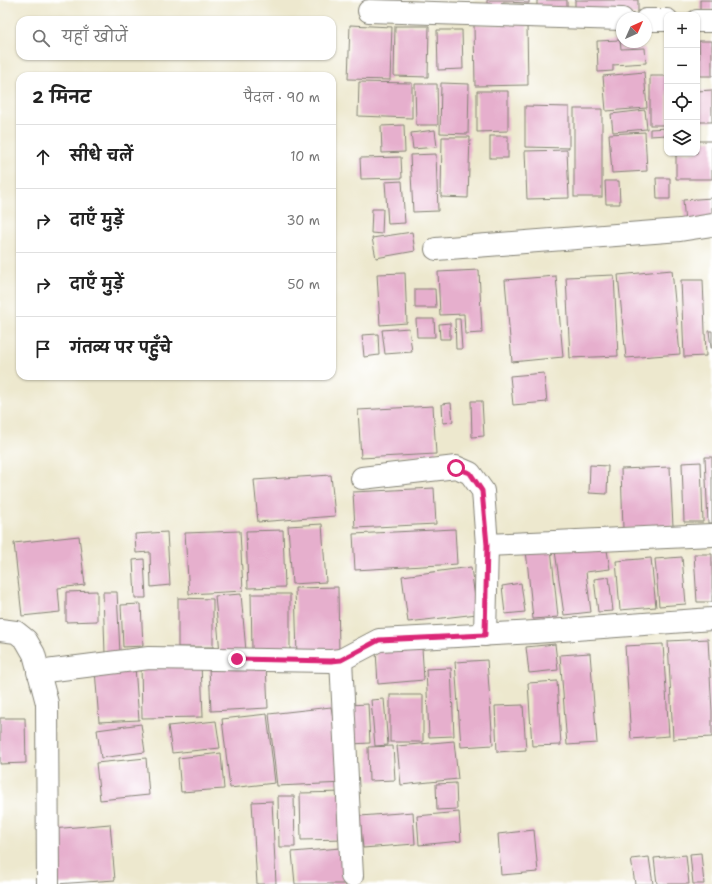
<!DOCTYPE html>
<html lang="hi">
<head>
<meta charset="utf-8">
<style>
	body { margin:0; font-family:"Shantell Sans","Playpen Sans Deva",sans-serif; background:#f2f2f2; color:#222 }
	.controls { position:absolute; right:12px; top:12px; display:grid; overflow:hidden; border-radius:8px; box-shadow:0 1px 3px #0004 }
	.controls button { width:36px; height:36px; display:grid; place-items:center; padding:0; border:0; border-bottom:1px solid #e0e0e0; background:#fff; color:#222; font:20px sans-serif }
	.compass { position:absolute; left:616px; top:12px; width:36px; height:36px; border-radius:50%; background:#fff; box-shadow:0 1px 3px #0004; rotate:45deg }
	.stop { position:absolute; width:12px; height:12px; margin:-9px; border:3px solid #db2777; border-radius:50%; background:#fff }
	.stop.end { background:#db2777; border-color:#fff; box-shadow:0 1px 4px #0008 }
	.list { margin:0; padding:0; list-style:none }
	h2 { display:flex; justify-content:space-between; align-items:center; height:52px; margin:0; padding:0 16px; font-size:17px }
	h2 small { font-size:13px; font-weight:400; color:#767676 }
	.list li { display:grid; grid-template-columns:26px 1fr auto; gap:12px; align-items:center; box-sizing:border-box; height:64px; padding:0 16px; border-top:1px solid #e0e0e0 }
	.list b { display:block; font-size:15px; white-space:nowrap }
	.list em { font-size:13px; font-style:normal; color:#767676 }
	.icon { flex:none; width:22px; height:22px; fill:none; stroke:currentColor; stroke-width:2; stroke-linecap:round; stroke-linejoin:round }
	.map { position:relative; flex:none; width:712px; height:884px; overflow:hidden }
	.search { position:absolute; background:#fff; box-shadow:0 1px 3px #0004; left:16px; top:16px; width:320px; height:44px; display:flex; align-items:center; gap:10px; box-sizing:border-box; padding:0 14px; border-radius:12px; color:#767676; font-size:15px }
	.panel { position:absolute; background:#fff; box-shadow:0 1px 3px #0004; left:16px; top:72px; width:320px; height:308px; border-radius:12px }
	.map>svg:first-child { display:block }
</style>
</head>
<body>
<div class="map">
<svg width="712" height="884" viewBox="0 0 712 884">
	<rect width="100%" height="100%" fill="#fff"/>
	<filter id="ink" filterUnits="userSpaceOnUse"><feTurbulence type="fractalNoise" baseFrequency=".025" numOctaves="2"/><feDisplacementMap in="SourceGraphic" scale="8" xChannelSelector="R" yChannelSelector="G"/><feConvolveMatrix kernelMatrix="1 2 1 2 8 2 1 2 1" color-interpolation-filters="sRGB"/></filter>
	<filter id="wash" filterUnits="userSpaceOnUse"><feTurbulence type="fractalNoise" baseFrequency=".012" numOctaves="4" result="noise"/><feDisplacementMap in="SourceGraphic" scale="16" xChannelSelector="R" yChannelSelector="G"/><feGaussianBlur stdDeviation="0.9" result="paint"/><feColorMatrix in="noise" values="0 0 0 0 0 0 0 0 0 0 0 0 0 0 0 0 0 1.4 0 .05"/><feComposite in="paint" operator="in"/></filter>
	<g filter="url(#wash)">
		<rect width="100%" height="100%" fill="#ede8ce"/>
		<g id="blocks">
			<!-- building -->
			<g fill="#e6afcd">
				<polygon points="487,0 529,0 529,3 503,2 503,9 487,9"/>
				<rect x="537" y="0" width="30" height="8"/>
				<rect x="575" y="0" width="63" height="14"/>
				<rect x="700" y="0" width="12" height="10"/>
				<polygon points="527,24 528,85 475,86 474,25"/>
				<polygon points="350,25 392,27 390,80 348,79"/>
				<polygon points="395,26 429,26 428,77 394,76"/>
				<polygon points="437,30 462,30 463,69 438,70"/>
				<polygon points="620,40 621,49 645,48 646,63 613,65 613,71 598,72 597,41"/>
				<polygon points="699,41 712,41 712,76 700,76"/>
				<polygon points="644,72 647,108 606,111 603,76"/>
				<rect x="650" y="76" width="17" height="49"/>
				<polygon points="359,82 412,83 412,118 358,116"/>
				<polygon points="441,83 469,84 468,134 440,133"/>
				<polygon points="415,84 437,84 438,125 416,125"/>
				<polygon points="712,90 712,122 697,122 697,91"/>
				<polygon points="477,91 508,91 508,131 477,132"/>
				<polygon points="525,106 569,107 569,148 525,147"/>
				<rect x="574" y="109" width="28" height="88"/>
				<polygon points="645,110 647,129 613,132 611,114"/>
				<polygon points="404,125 405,152 382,153 381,126"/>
				<polygon points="667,128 667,135 650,136 650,129"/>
				<polygon points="435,130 437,147 413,149 411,133"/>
				<polygon points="645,132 647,171 612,173 609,134"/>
				<rect x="490" y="136" width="18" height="22"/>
				<polygon points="442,137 470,137 468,198 441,197"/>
				<polygon points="697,141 712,141 712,179 676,179 676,153 697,153"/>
				<polygon points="567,150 569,198 527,199 525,151"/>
				<polygon points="436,154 438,211 413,212 410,155"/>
				<polygon points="401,157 402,178 361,179 360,158"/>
				<polygon points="656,178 670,178 670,199 657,199"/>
				<polygon points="402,181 405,223 388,224 385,182"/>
				<polygon points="605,181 619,181 620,204 606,204"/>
				<polygon points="712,198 712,221 685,223 683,200"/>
				<polygon points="372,209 383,209 382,234 371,233"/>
				<polygon points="412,232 415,251 376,258 372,238"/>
				<polygon points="479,270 482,333 465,334 464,314 440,315 438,272"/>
				<polygon points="672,270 680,354 626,358 618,275"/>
				<polygon points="405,273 407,323 380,325 377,274"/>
				<polygon points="614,275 618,356 570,358 566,277"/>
				<polygon points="556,276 563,357 512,362 505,280"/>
				<polygon points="681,280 703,280 706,356 684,357"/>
				<polygon points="415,289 435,289 436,308 415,308"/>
				<polygon points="416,319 434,319 435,337 417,337"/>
				<polygon points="455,319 460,319 462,349 456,349"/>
				<polygon points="450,323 450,339 440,339 439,324"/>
				<polygon points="409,328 412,352 385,354 382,330"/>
				<polygon points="709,331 712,331 712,348 711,348"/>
				<polygon points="378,334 379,355 364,357 362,335"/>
				<polygon points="544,373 547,402 513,405 510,376"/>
				<polygon points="471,401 482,401 484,436 472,437"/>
				<polygon points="451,403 453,422 443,423 442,404"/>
				<polygon points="433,406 436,454 361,458 358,410"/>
				<polygon points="705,457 712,457 712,523 708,523"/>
				<polygon points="701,462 703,522 684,522 682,463"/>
				<polygon points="590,465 608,466 607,494 589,493"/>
				<polygon points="670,467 673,526 623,529 621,469"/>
				<polygon points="331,475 335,516 258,522 254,480"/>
				<polygon points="434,488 436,524 355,528 353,492"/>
				<polygon points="322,524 326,582 292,584 288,526"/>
				<polygon points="455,529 457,564 355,570 353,534"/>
				<polygon points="283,530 285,587 248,588 246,531"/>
				<polygon points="240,531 243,591 189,594 185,533"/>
				<polygon points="167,532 170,585 151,587 150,552 136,553 135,534"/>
				<polygon points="79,536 85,585 58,588 60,612 22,616 14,543"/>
				<polygon points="606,544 610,569 586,572 591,612 564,615 555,551"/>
				<polygon points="551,548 558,617 533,619 526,550"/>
				<polygon points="694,554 712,554 712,602 697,602"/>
				<polygon points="682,557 686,604 659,606 655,559"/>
				<polygon points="651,558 656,607 620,610 616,561"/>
				<polygon points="144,559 146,598 135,598 133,560"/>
				<polygon points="471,567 477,614 408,622 402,576"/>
				<polygon points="609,577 613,611 598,612 594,579"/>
				<polygon points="521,583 525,612 505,614 502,586"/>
				<polygon points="338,587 339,655 297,656 295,588"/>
				<polygon points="97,591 97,621 66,622 66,592"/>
				<polygon points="103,592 117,592 120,653 105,654"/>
				<polygon points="241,594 246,651 220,653 215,596"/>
				<polygon points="251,594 290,594 290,650 252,650"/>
				<polygon points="178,598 213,599 213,647 178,647"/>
				<polygon points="141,604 143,646 123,647 121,605"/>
				<polygon points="708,639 712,711 712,737 673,739 668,641"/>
				<polygon points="555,644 558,670 529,673 526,647"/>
				<polygon points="663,644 669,736 631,739 625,646"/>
				<polygon points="422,648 424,680 378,684 376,651"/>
				<polygon points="590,653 597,743 567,745 560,655"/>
				<polygon points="487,660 493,745 461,747 455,662"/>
				<polygon points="201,663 203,717 142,718 141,664"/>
				<polygon points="266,665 268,708 211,711 209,668"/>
				<polygon points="135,667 139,720 99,722 95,670"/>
				<polygon points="451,668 454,736 429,737 426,669"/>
				<polygon points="557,681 561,745 532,746 528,683"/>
				<rect x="390" y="695" width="33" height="47"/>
				<polygon points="384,699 388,745 375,746 371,700"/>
				<polygon points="368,704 370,743 351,744 349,705"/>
				<polygon points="523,705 526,750 497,752 495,706"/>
				<polygon points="331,707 345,783 277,786 269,714"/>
				<polygon points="267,714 275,783 230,788 222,719"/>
				<polygon points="0,718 25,718 26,763 0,764"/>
				<polygon points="216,721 220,748 172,753 168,726"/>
				<polygon points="141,724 145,752 101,758 97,730"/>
				<polygon points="454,741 458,779 401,785 397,746"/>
				<polygon points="393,746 395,780 369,781 368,747"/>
				<polygon points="221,753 224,789 181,792 178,758"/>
				<polygon points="146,758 149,795 100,800 96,763"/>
				<polygon points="456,783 457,809 437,810 436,784"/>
				<polygon points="344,792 345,839 301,840 300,793"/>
				<polygon points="278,796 294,796 295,847 279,847"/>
				<polygon points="272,801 276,884 257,884 252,802"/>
				<polygon points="413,812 415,844 363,848 360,816"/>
				<polygon points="459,812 461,841 419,845 417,816"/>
				<polygon points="110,824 115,880 56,884 52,829"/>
				<polygon points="534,830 538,872 501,875 498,834"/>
				<polygon points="341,848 345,884 295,884 292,852"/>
				<polygon points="701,853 704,884 693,884 690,854"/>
				<polygon points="686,855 689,884 657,884 654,858"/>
				<polygon points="649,857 653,884 635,884 631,859"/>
			</g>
		</g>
	</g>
	<g filter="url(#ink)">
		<use href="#blocks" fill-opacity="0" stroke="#848275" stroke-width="1"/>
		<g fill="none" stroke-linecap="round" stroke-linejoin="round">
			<defs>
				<g id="minor">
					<polyline points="369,11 622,19"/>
					<polyline points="646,20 667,20"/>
					<polyline points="697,21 712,21"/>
					<polyline points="436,249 680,230 712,225"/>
					<polyline points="362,478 456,467 470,473 483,491 487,545 485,635"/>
					<polyline points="487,545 712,535"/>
					<polyline points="0,630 16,632 26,640 34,654 47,703 48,884"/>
					<polyline points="341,660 352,876"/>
					<polyline points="38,672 149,658 331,661 341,660 379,640 535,632 712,619"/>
				</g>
			</defs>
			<!-- minor casing -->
			<use href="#minor" stroke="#848275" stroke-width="24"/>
			<!-- minor -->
			<use href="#minor" stroke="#fff" stroke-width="22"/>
		</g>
	</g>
	<g fill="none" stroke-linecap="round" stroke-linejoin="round" filter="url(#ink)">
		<!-- route -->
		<polyline stroke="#db2777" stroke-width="5" points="237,659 331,661 341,660 379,640 485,635 487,545 482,491 470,473 456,468"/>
	</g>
</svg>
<div class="controls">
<button>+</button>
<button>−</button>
<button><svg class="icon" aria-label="locate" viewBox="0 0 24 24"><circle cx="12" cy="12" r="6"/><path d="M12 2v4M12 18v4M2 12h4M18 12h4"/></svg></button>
<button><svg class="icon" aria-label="layers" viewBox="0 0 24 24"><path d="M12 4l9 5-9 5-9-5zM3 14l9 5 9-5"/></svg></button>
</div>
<svg class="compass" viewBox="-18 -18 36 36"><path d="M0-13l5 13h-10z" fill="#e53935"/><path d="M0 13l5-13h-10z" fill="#767676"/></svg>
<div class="stop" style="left:456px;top:468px"></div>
<div class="stop end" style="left:237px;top:659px"></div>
<div class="search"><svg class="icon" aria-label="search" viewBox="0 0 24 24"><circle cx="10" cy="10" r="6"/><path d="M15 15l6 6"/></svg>यहाँ खोजें</div>
<section class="panel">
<h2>2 मिनट<small>पैदल · 90 m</small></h2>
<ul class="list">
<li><svg class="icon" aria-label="ahead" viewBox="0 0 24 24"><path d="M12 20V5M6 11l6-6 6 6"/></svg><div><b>सीधे चलें</b></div><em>10 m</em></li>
<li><svg class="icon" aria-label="right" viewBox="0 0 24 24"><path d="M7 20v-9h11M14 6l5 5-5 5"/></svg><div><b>दाएँ मुड़ें</b></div><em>30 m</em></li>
<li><svg class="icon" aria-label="right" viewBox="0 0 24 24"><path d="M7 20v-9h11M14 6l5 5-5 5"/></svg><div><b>दाएँ मुड़ें</b></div><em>50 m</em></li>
<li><svg class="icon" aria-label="arrive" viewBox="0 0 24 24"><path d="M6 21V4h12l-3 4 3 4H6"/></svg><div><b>गंतव्य पर पहुँचे</b></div></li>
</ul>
</section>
</div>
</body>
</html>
